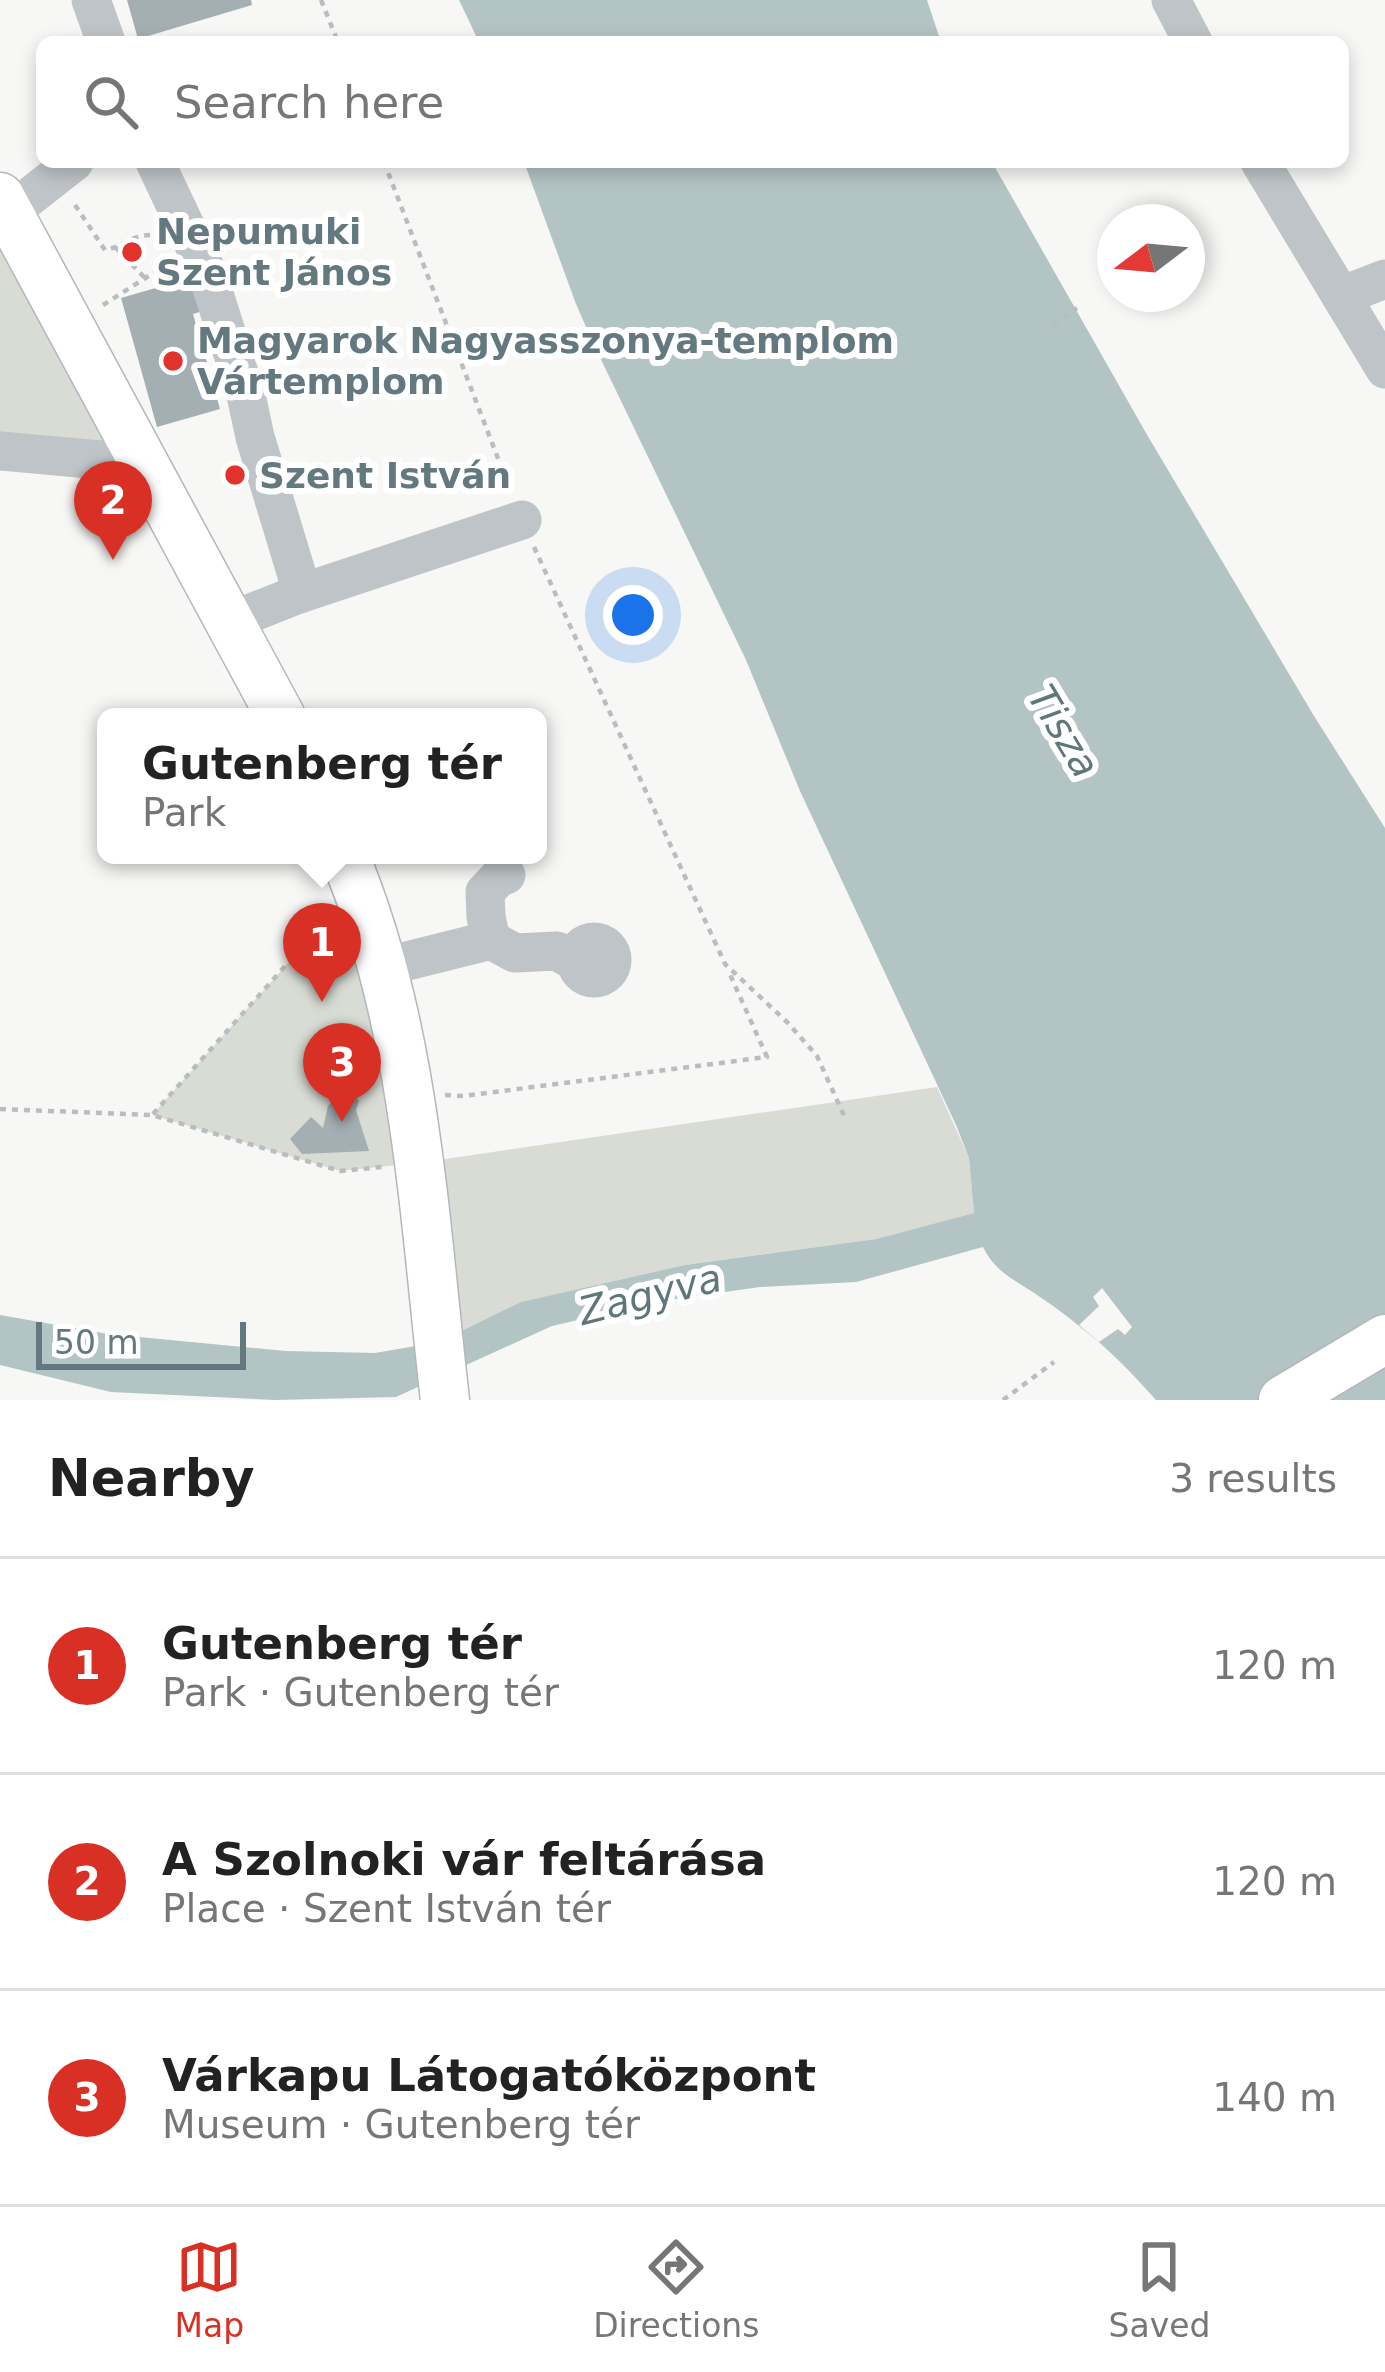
<!DOCTYPE html>
<html lang="en">
<head>
<meta charset="utf-8">
<style>
	body { margin:0; font-family:"DejaVu Sans",sans-serif; background:#f6f6f6; color:#222 }
	.compass { position:absolute; left:1097px; top:204px; width:108px; height:108px; border-radius:50%; background:#fff; box-shadow:0 6px 18px #0003; rotate:254deg }
	.scale { position:absolute; left:36px; bottom:30px; width:210px; box-sizing:border-box; padding-left:12px; border:6px solid #63787f; border-top:0; font-size:33px; line-height:42px; white-space:nowrap; color:#63787f; -webkit-text-stroke:9px #fff; paint-order:stroke }
	.you { position:absolute; left:633px; top:615px; width:42px; height:42px; margin:-30px; border:9px solid #fff; border-radius:50%; background:#1a73e8; box-shadow:0 0 0 18px #1a73e833 }
	.badge { display:grid; place-items:center; width:78px; height:78px; border-radius:50%; background:#d93025; color:#fff; font-size:39px; font-weight:700 }
	.pin { position:absolute; translate:-50% -99px; filter:drop-shadow(0 3px 6px #0008) }
	.pin::after { content:''; position:absolute; top:63px; width:42px; height:36px; background:inherit; clip-path:polygon(0 0,100% 0,50% 100%) }
	.popup { position:absolute; left:97px; top:708px; width:450px; height:156px; box-sizing:border-box; display:grid; place-content:center; border-radius:18px; background:#fff; filter:drop-shadow(0 3px 9px #0005); font-size:39px; white-space:nowrap; color:#767676 }
	.popup b { font-size:45px; color:#222 }
	.popup::after { content:''; position:absolute; left:50%; top:100%; margin-left:-24px; border:24px solid transparent; border-top-color:#fff }
	.list { margin:0; padding:0; list-style:none }
	h2 { display:flex; justify-content:space-between; align-items:center; height:156px; margin:0; padding:0 48px; font-size:51px }
	h2 small { font-size:39px; font-weight:400; color:#767676 }
	.list li { display:grid; grid-template-columns:78px 1fr auto; gap:36px; align-items:center; box-sizing:border-box; height:216px; padding:0 48px; border-top:3px solid #e0e0e0 }
	.list b { display:block; font-size:45px; white-space:nowrap }
	.list p { margin:0; font-size:39px; white-space:nowrap; color:#767676 }
	.list em { font-size:39px; font-style:normal; color:#767676 }
	.icon { flex:none; width:66px; height:66px; fill:none; stroke:currentColor; stroke-width:2; stroke-linecap:round; stroke-linejoin:round }
	.map { position:relative; flex:none; width:1385px; height:1400px; overflow:hidden }
	.search { position:absolute; background:#fff; box-shadow:0 6px 18px #0003; left:36px; right:36px; top:36px; height:132px; display:flex; align-items:center; gap:30px; box-sizing:border-box; padding:0 42px; border-radius:18px; color:#767676; font-size:45px }
	.sheet { height:804px; background:#fff }
	nav { display:flex; justify-content:space-around; align-items:center; box-sizing:border-box; height:168px; border-top:3px solid #e0e0e0; background:#fff; font-size:33px; color:#767676 }
	nav a { display:grid; justify-items:center; gap:6px }
	nav .on { color:#d93025 }
	.map>svg:first-child { display:block }
</style>
</head>
<body>
<div class="map">
<svg width="1385" height="1400" viewBox="0 0 1385 1400">
	<rect width="100%" height="100%" fill="#f7f7f5"/>
	<!-- green -->
	<g fill="#d8dcd4">
		<polygon points="0,220 145,464 0,451"/>
		<polygon points="357,886 418,1163 937,1087 969,1158 974,1213 876,1239 685,1265 522,1302 439,1342 417,1163 340,1171 152,1115"/>
	</g>
	<!-- water -->
	<g fill="#b3c4c5">
		<polygon points="459,0 927,0 941,42 479,42"/>
		<path d="M524,162H992L1146,433L1314,716L1385,828V1400H1156C1132,1373 1108,1348 1079,1326C1067,1316 1054,1306 1040,1297C1018,1281 996,1274 983,1247L856,1282L760,1287L655,1302L552,1326L396,1397L275,1400L111,1392L0,1365V1315L108,1334L286,1351L375,1353L439,1342L521,1302L685,1265L876,1239L974,1213L969,1158L956,1125L800,791L746,660L594,345L576,304Z"/>
	</g>
	<!-- pier -->
	<polygon fill="#f7f7f5" points="1102,1288 1132,1327 1125,1335 1118,1329 1099,1342 1079,1325 1099,1306 1093,1297"/>
	<!-- building -->
	<g fill="#a3afb2">
		<polygon points="127,0 251,0 252,5 138,39"/>
		<polygon points="183,280 185,287 198,283 206,310 193,314 220,409 157,427 121,298"/>
		<polygon points="347,1087 359,1101 356,1110 369,1151 302,1154 290,1139 311,1117 323,1128 328,1106"/>
	</g>
	<g fill="none" stroke-linecap="round" stroke-linejoin="round">
		<defs>
			<g id="major">
				<polyline points="0,197 281,717"/>
				<path d="M344,855C416,1025 424,1218 445,1400"/>
				<polyline points="1283,1400 1385,1339"/>
			</g>
		</defs>
		<!-- major casing -->
		<use href="#major" stroke="#b2b8bb" stroke-width="51"/>
		<!-- path -->
		<g stroke="#b9bdbf" stroke-width="4.5" stroke-dasharray="6 6" stroke-linecap="butt">
			<polyline points="321,0 338,42"/>
			<polyline points="384,162 509,487"/>
			<path d="M75,205L105,250C122,247 132,235 150,235"/>
			<polyline points="115,247 144,277"/>
			<polyline points="103,305 169,263"/>
			<polyline points="1053,324 1077,308"/>
			<polyline points="534,547 725,964 787,1022 817,1056 846,1120"/>
			<polyline points="445,1095 463,1096 767,1057 728,970"/>
			<polyline points="0,1109 152,1115 340,1171 382,1167"/>
			<polyline points="153,1114 329,917"/>
			<polyline points="1003,1400 1054,1362"/>
		</g>
		<!-- minor -->
		<g stroke="#bec4c7" stroke-width="39">
			<polyline points="91,0 106,42"/>
			<polyline points="1171,0 1193,42"/>
			<polyline points="155,162 207,272 246,395 255,437 297,575 299,594"/>
			<polyline points="1260,162 1385,369"/>
			<polyline points="0,220 74,162"/>
			<polyline points="1341,296 1385,279"/>
			<polyline points="0,451 145,464"/>
			<polyline points="231,621 299,594 522,520"/>
			<polyline points="491,940 486,917 485,892 499,877 506,875"/>
			<circle cx="594" cy="960" r="18"/>
			<polyline points="383,967 491,940 515,953 557,951 576,962"/>
		</g>
		<!-- major -->
		<use href="#major" stroke="#fff" stroke-width="48"/>
	</g>
	<!-- markers -->
	<g fill="#e1332b" stroke="#fff" stroke-width="4.5">
		<circle cx="132" cy="252" r="12"/>
		<circle cx="173" cy="361" r="12"/>
		<circle cx="235" cy="475" r="12"/>
	</g>
	<g text-anchor="middle" stroke-width="12" stroke-linejoin="round" paint-order="stroke">
		<!-- poi labels -->
		<g font-size="36" font-weight="bold" fill="#63787f" stroke="#fff" text-anchor="start">
			<text x="156" y="244">Nepumuki<tspan x="156" dy="41">Szent János</tspan></text>
			<text x="197" y="353">Magyarok Nagyasszonya-templom<tspan x="197" dy="41">Vártemplom</tspan></text>
			<text x="259" y="488">Szent István</text>
		</g>
		<!-- water labels -->
		<g font-size="39" font-style="italic" fill="#5e787a" stroke="#fff">
			<text transform="translate(1064 731) rotate(59)" y="14">Tisza</text>
			<text transform="translate(650 1294) rotate(-14)" y="14">Zagyva</text>
		</g>
	</g>
</svg>
<svg class="compass" viewBox="-18 -18 36 36"><path d="M0-13l5 13h-10z" fill="#e53935"/><path d="M0 13l5-13h-10z" fill="#767676"/></svg>
<div class="scale">50 m</div>
<div class="you"></div>
<div class="pin badge" style="left:322px;top:1002px">1</div>
<div class="popup"><b>Gutenberg tér</b>Park</div>
<div class="pin badge" style="left:113px;top:560px">2</div>
<div class="pin badge" style="left:342px;top:1122px">3</div>
<div class="search"><svg class="icon" aria-label="search" viewBox="0 0 24 24"><circle cx="10" cy="10" r="6"/><path d="M15 15l6 6"/></svg>Search here</div>
</div>
<section class="sheet">
<h2>Nearby<small>3 results</small></h2>
<ul class="list">
<li><span class="badge">1</span><div><b>Gutenberg tér</b><p>Park · Gutenberg tér</p></div><em>120 m</em></li>
<li><span class="badge">2</span><div><b>A Szolnoki vár feltárása</b><p>Place · Szent István tér</p></div><em>120 m</em></li>
<li><span class="badge">3</span><div><b>Várkapu Látogatóközpont</b><p>Museum · Gutenberg tér</p></div><em>140 m</em></li>
</ul>
</section>
<nav>
<a class="on"><svg class="icon" aria-label="map" viewBox="0 0 24 24"><path d="M3 6l6-2 6 2 6-2v14l-6 2-6-2-6 2zM9 4v14M15 6v14"/></svg>Map</a>
<a><svg class="icon" aria-label="directions" viewBox="0 0 24 24"><path d="M12 3l9 9-9 9-9-9zM9 14v-3h6M13 9l2 2-2 2"/></svg>Directions</a>
<a><svg class="icon" aria-label="saved" viewBox="0 0 24 24"><path d="M7 4h10v16l-5-4-5 4z"/></svg>Saved</a>
</nav>
</body>
</html>
